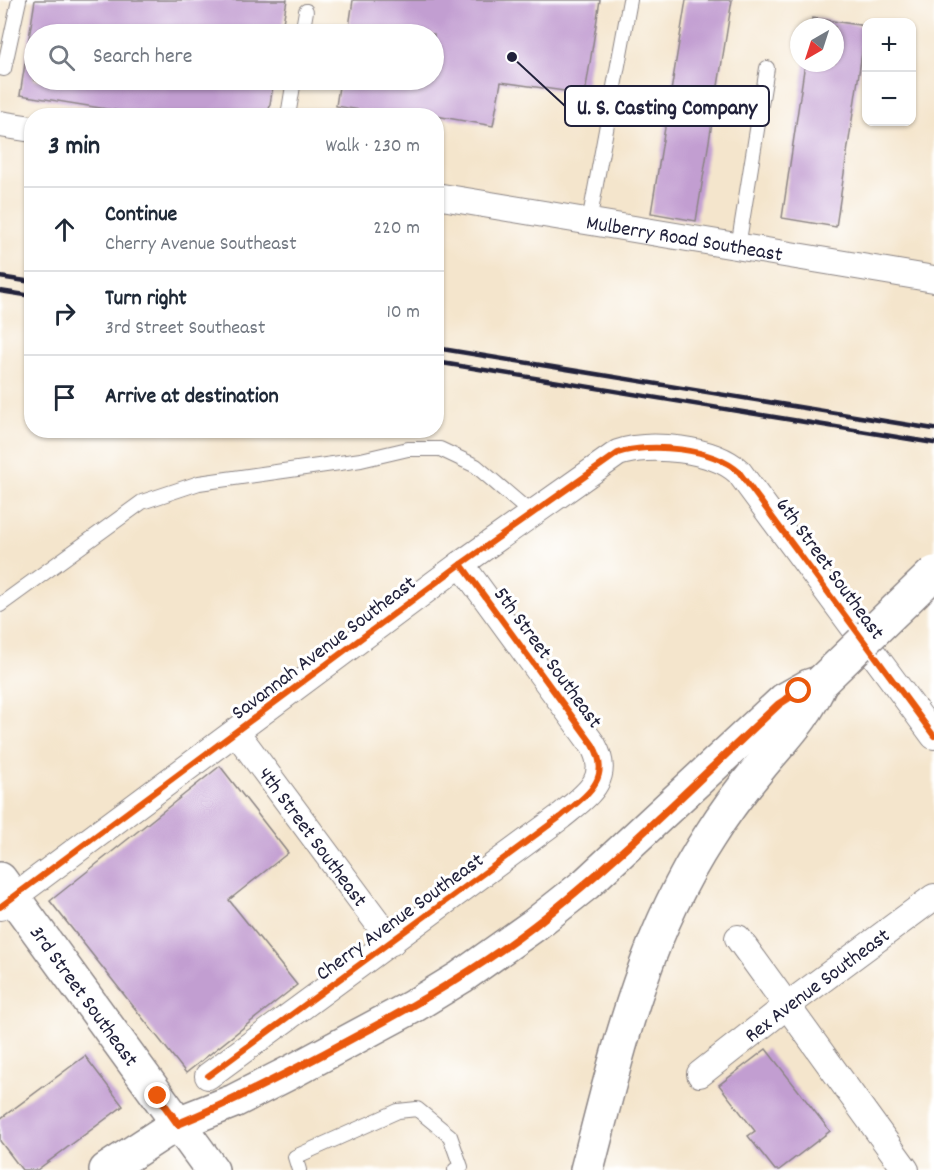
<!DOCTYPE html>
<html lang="en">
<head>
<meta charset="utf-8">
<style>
	body { margin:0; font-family:Dekko,sans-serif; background:#f2f2f3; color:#1f2937 }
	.controls { position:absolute; right:18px; top:18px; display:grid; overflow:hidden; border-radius:12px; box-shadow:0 2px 4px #0004 }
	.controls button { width:54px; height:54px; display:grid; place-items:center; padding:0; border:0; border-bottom:2px solid #e0e1e3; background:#fff; color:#1f2937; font:30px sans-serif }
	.compass { position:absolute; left:790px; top:18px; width:54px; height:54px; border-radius:50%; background:#fff; box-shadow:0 2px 4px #0004; rotate:219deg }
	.stop { position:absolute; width:18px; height:18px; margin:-14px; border:4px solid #ea580c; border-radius:50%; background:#fff }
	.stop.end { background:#ea580c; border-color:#fff; box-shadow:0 2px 6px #0008 }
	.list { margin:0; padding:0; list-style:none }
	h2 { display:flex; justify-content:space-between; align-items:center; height:78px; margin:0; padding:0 24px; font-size:26px }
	h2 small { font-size:20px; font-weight:400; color:#747a83 }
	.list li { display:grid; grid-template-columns:39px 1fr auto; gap:18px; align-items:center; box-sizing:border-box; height:84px; padding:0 24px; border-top:2px solid #e0e1e3 }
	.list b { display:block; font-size:22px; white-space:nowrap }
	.list p { margin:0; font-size:20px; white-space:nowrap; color:#747a83 }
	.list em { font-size:20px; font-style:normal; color:#747a83 }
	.icon { flex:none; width:33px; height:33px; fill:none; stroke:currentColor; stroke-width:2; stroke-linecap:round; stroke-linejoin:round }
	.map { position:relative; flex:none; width:934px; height:1170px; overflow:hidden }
	.search { position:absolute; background:#fff; box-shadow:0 2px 4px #0004; left:24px; top:24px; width:420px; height:66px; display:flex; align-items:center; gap:15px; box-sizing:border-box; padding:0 21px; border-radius:33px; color:#747a83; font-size:22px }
	.panel { position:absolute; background:#fff; box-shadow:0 2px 4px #0004; left:24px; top:108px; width:420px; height:330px; border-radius:24px }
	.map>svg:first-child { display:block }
</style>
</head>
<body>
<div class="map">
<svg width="934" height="1170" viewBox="0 0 934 1170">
	<rect width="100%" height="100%" fill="#fff"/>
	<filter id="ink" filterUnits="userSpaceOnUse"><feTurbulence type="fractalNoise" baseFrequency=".0167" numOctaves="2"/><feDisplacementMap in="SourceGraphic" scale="12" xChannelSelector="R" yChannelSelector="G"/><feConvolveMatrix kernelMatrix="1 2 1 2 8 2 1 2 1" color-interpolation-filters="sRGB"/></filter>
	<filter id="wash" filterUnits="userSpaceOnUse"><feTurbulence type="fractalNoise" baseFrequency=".008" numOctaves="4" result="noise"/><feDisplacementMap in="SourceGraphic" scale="24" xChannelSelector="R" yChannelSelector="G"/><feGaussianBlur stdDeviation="1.35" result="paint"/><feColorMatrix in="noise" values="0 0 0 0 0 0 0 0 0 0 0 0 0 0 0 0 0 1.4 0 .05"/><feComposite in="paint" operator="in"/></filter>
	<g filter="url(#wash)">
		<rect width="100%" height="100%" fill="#f4e5cc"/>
		<g id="blocks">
			<!-- building -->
			<g fill="#c29ed1">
				<polygon points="35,0 287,0 281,34 34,34 34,80 274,80 268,116 150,116 20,95"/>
				<polygon points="353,0 600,0 585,94 501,82 493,126 436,116 399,111 398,116 395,116 336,106 340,80 434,80 434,34 348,34"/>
				<polygon points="686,0 732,0 696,221 651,213"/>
				<polygon points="812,18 866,26 836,227 782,218 805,63 835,63 835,27 811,27"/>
				<polygon points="220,766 288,853 229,900 297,985 186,1073 50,901"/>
				<polygon points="766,1049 830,1131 779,1170 775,1170 748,1136 755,1131 719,1085"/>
				<polygon points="85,1056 123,1106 37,1170 22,1170 0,1141 0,1119"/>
			</g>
		</g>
	</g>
	<g filter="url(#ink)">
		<use href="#blocks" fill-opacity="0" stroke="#8b8484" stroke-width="1.5"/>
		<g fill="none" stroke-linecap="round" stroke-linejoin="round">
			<defs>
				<g id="lane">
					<polyline points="302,34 306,11"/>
					<polyline points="0,68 4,69 19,0"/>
					<polyline points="288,116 294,80"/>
					<polyline points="589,222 630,0"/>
					<polyline points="738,247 767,68"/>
					<polyline points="0,605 142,502 199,483 361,460 408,449 440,449 476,466 532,514"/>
					<polyline points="299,1170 295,1157 398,1111 417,1109 450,1136 461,1167 455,1170"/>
				</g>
				<g id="street">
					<polyline points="0,124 32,129"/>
					<path id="s1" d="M436,196L934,279"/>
					<path id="s2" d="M236,732L392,942"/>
					<path d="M0,907L461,564L618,453C649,442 713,448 739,472L934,736"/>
					<polyline points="738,938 906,1170"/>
					<path id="s3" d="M700,1074L788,1005L934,897"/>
					<path d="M208,1076L560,817C585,796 613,780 593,745L461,564"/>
				</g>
				<g id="secondary">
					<path id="s4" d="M0,879L212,1170"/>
				</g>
				<g id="primary">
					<polyline points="106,1170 178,1123 234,1101 291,1072 412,1007 461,977 533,926 586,884 784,700 809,686 821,682"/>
					<path d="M587,1170C617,1055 643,938 709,837C724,813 742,789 760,767C783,739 807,716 821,682"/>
				</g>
			</defs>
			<!-- lane casing -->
			<use href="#lane" stroke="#8b8484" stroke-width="16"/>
			<!-- street casing -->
			<use href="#street" stroke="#8b8484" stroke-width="28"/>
			<!-- secondary casing -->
			<use href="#secondary" stroke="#8b8484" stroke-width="36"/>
			<!-- primary casing -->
			<use href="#primary" stroke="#8b8484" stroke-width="36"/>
			<!-- lane -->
			<use href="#lane" stroke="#fff" stroke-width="14"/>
			<!-- street -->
			<use href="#street" stroke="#fff" stroke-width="26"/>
			<!-- secondary -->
			<use href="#secondary" stroke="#fff" stroke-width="33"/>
			<!-- primary -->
			<use href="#primary" stroke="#fff" stroke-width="33"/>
			<!-- rail -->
			<g stroke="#22223b" stroke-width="4.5">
				<polyline points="0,277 32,282"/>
				<polyline points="0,291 32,296"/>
				<polyline points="436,348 934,429"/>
				<polyline points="436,362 934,443"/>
			</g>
			<defs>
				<polyline id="primary-bridge" points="821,682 934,573"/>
			</defs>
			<!-- primary-bridge casing -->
			<use href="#primary-bridge" stroke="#8b8484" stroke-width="36" stroke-linecap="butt"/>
			<!-- primary-bridge -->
			<use href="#primary-bridge" stroke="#fff" stroke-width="33"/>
			<defs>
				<g id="cycleway">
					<path d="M0,907L461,564L618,453C649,442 713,448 739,472L934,736"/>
					<path d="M208,1076L560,817C585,796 613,780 593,745L461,564"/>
				</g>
			</defs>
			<!-- cycleway casing -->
			<use href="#cycleway" stroke="#fff" stroke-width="10"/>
			<!-- cycleway -->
			<use href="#cycleway" stroke="#e8590c" stroke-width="6"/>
		</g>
	</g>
	<g fill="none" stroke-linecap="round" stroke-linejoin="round" filter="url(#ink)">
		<!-- route -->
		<path stroke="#ea580c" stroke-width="8" d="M158,1096L178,1124C239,1099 296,1069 353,1038C416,1005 478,969 534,926C621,858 699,779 779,704L799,691"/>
	</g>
	<g text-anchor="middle" stroke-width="6" stroke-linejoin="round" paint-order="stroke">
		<!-- street labels -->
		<g font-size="21" fill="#22223b" stroke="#fff">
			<text dy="7" stroke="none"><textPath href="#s1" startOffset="252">Mulberry Road Southeast</textPath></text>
			<text transform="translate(831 568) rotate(54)" y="7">6th Street Southeast</text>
			<text transform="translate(323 647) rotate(-37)" y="7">Savannah Avenue Southeast</text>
			<text transform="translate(549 657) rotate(54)" y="7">5th Street Southeast</text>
			<text dy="7" stroke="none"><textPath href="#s2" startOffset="130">4th Street Southeast</textPath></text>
			<text transform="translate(399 916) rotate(-36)" y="7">Cherry Avenue Southeast</text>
			<text dy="7" stroke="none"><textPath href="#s3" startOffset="147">Rex Avenue Southeast</textPath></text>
			<text dy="7" stroke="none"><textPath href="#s4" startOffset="144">3rd Street Southeast</textPath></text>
		</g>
	</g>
	<!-- callouts -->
	<path fill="none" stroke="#22223b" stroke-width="2" d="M512 57L565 106"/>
	<circle fill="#22223b" stroke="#fff" stroke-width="2" cx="512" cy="57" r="6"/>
	<rect fill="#fff" stroke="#22223b" stroke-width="2" x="565" y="86" width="204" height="40" rx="6"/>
	<g font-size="22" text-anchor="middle" font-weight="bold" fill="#22223b">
		<text x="667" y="114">U. S. Casting Company</text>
	</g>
</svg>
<div class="controls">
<button>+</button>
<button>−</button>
</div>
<svg class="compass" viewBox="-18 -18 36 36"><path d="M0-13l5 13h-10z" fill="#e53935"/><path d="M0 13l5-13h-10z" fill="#747a83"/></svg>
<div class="stop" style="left:799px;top:691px"></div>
<div class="stop end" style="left:158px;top:1096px"></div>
<div class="search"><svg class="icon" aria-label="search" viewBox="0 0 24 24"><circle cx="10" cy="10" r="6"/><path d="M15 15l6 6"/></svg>Search here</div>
<section class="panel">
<h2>3 min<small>Walk · 230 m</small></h2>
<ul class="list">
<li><svg class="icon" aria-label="ahead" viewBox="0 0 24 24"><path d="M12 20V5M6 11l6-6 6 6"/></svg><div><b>Continue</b><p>Cherry Avenue Southeast</p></div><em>220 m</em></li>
<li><svg class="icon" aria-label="right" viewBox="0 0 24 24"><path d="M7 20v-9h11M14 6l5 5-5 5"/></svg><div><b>Turn right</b><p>3rd Street Southeast</p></div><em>10 m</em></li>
<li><svg class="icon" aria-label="arrive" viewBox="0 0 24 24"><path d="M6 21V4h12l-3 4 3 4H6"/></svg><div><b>Arrive at destination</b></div></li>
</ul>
</section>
</div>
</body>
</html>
